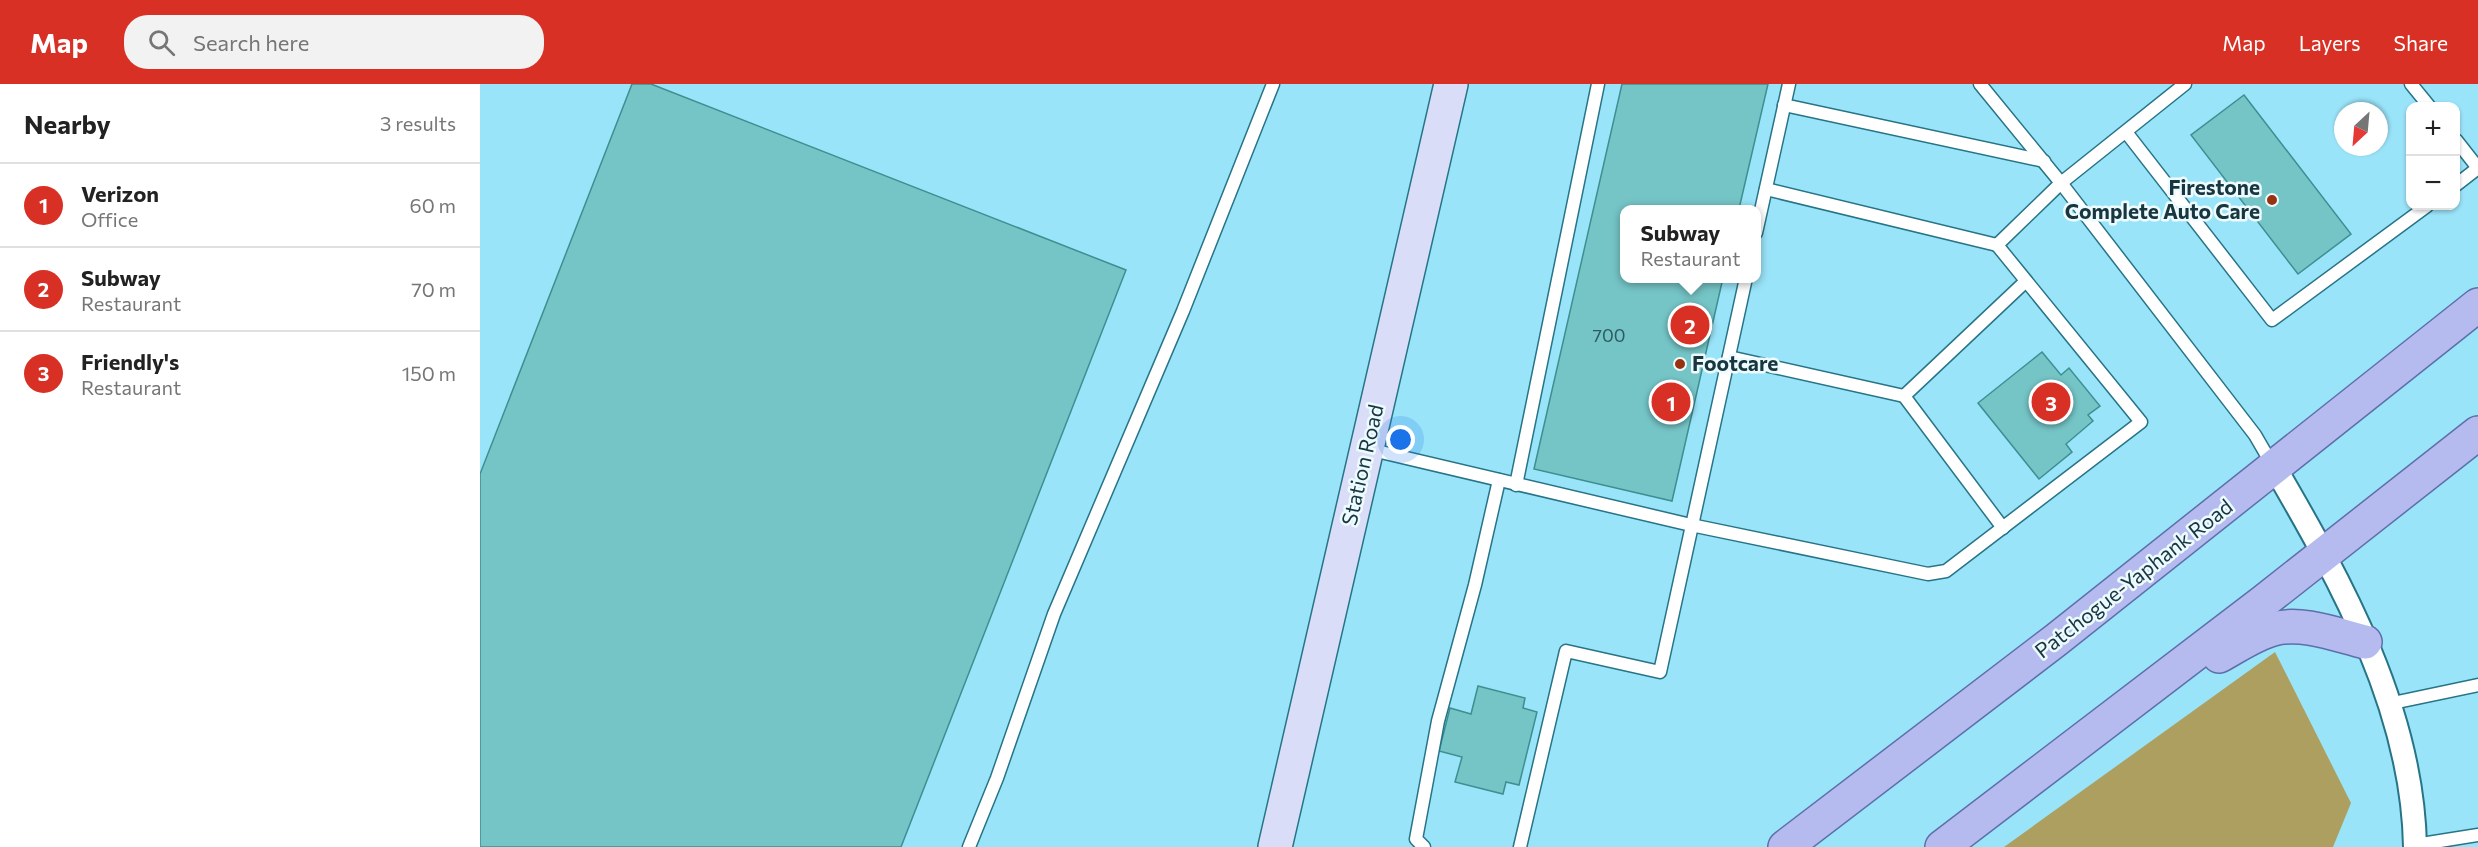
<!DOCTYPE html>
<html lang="en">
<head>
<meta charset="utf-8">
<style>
	body { margin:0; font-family:Commissioner,sans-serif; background:#f2f2f2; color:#222 }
	.controls { position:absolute; right:18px; top:18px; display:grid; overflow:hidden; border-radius:12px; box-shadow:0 2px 4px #0004 }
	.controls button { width:54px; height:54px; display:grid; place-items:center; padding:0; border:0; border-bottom:2px solid #e0e0e0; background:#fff; color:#222; font:30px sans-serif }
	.compass { position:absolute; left:1854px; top:18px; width:54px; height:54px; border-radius:50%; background:#fff; box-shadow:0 2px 4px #0004; rotate:206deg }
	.you { position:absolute; left:921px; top:356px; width:21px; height:21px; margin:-15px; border:4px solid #fff; border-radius:50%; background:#1a73e8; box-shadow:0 0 0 9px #1a73e833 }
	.badge { display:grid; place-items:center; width:39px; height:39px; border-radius:50%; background:#d93025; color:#fff; font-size:20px; font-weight:700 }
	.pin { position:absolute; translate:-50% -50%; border:3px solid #fff; box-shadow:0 2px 6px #0006 }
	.popup { position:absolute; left:1140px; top:121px; width:141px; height:78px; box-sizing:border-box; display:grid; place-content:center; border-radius:12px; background:#fff; filter:drop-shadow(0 2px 4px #0005); font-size:20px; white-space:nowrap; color:#767676 }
	.popup b { font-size:22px; color:#222 }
	.popup::after { content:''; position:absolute; left:50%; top:100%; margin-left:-12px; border:12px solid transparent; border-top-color:#fff }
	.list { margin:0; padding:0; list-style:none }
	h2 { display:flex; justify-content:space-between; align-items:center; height:78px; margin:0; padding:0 24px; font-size:26px }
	h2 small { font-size:20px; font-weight:400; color:#767676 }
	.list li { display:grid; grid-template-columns:39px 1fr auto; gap:18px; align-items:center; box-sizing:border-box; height:84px; padding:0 24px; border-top:2px solid #e0e0e0 }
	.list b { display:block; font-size:22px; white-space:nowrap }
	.list p { margin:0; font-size:20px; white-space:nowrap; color:#767676 }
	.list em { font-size:20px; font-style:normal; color:#767676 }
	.icon { flex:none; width:33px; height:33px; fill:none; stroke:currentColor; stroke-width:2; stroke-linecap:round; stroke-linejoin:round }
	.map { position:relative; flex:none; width:1998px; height:763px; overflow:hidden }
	header { display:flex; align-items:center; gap:36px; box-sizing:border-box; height:84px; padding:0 30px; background:#d93025; color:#fff }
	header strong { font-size:28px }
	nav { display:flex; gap:33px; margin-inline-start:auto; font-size:21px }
	.search { width:420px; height:54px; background:#f2f2f2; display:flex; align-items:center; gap:15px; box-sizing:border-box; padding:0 21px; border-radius:24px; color:#767676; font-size:22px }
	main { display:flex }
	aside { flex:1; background:#fff }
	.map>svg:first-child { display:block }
</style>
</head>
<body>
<header>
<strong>Map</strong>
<div class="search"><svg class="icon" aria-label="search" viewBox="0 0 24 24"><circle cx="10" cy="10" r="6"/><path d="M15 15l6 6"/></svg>Search here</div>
<nav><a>Map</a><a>Layers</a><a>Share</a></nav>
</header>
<main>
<aside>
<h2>Nearby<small>3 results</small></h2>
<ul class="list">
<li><span class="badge">1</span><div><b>Verizon</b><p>Office</p></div><em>60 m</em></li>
<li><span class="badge">2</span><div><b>Subway</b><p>Restaurant</p></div><em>70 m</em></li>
<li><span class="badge">3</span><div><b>Friendly's</b><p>Restaurant</p></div><em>150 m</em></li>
</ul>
</aside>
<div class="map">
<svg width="1998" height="763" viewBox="0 0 1998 763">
	<rect width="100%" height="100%" fill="#9ae4f9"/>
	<!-- forest -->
	<polygon fill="#ad9f5f" points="1795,568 1871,719 1853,763 1524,763"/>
	<!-- building -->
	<g fill="#75c5c7" stroke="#3d8f91" stroke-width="1.5">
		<polygon points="152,0 171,0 646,186 421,763 0,763 0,390"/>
		<polygon points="1142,0 1288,0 1259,125 1144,125 1144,194 1243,194 1192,417 1054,385"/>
		<polygon points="1764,11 1871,150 1818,190 1711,51"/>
		<polygon points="1562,268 1581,291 1589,284 1620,322 1608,331 1613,337 1586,360 1592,368 1559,395 1498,319"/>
		<polygon points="998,602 1045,614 1043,624 1057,628 1039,701 1026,698 1023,710 975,698 982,673 959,667 970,624 991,630"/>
	</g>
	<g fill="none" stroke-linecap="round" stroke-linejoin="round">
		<defs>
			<g id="service">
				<polyline points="1500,0 1581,99 1775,351 1793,382"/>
				<polyline points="1931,0 1949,22"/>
				<polyline points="1304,21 1564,77"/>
				<polyline points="1646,48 1792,236 1947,122"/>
				<polyline points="1976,56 1998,84"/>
				<polyline points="1976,101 1998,84"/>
				<polyline points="1286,105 1517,161"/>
				<polyline points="1276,149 1309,0"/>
				<polyline points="1249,273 1424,312"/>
				<polyline points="888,365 1211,441 1448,490 1466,487 1661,338 1517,161 1581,99 1705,0"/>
				<polyline points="1036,401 1118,0"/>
				<polyline points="1523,444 1424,312 1546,197"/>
				<polyline points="1908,620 1998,601"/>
				<polyline points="1935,761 1998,751"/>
				<polyline points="489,763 517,694 574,530 703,227 793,0"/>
				<polyline points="944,763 936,755 958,637 995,501 1019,396"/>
				<polyline points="1040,763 1086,567 1180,588 1266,194"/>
			</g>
			<path id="minor" d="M1795,384C1862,499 1933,627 1935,763"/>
			<polyline id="secondary" points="795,763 971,0"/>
			<g id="primary">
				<path d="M1739,572C1756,563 1774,550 1793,545C1822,537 1857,551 1885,558"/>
				<polyline points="1305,763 1576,556 1998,221"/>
				<polyline points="1462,763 1783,518 1998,349"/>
			</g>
		</defs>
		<!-- service casing -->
		<use href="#service" stroke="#277487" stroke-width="15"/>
		<!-- minor casing -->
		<use href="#minor" stroke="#277487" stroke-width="26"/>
		<!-- secondary casing -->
		<use href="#secondary" stroke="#277487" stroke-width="36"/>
		<!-- primary casing -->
		<use href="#primary" stroke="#5d6faa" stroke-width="36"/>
		<!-- service -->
		<use href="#service" stroke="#fff" stroke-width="12"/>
		<!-- minor -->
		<use href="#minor" stroke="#fff" stroke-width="22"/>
		<!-- secondary -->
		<use href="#secondary" stroke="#daddf7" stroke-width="33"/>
		<!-- primary -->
		<use href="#primary" stroke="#b5bbef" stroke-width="33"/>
	</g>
	<!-- markers -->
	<g fill="#99320e" stroke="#edfbff" stroke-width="2">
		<circle cx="1792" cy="116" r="6"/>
		<circle cx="1200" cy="280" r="6"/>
	</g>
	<g text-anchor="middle" stroke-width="5" stroke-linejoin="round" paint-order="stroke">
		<!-- number labels -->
		<g font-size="18" fill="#2e5a61">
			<text x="1129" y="258">700</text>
		</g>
		<!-- poi labels -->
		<g font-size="21" font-weight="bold" fill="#17363f" stroke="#edfbff" text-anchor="end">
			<text x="1780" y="111">Firestone<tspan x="1780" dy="24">Complete Auto Care</tspan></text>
			<text x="1212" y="287" text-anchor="start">Footcare</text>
		</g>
		<!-- street labels -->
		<g font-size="21" fill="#17363f" stroke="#edfbff">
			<text transform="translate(883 381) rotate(-77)" y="7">Station Road</text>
			<text transform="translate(1654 495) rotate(-38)" y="7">Patchogue-Yaphank Road</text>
		</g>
	</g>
</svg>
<div class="controls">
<button>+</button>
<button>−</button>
</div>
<svg class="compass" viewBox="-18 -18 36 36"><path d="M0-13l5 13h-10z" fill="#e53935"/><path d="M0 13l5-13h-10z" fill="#767676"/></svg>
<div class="you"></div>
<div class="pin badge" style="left:1191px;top:318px">1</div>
<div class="pin badge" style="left:1210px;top:241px">2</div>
<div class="popup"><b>Subway</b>Restaurant</div>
<div class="pin badge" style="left:1571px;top:318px">3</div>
</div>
</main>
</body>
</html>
